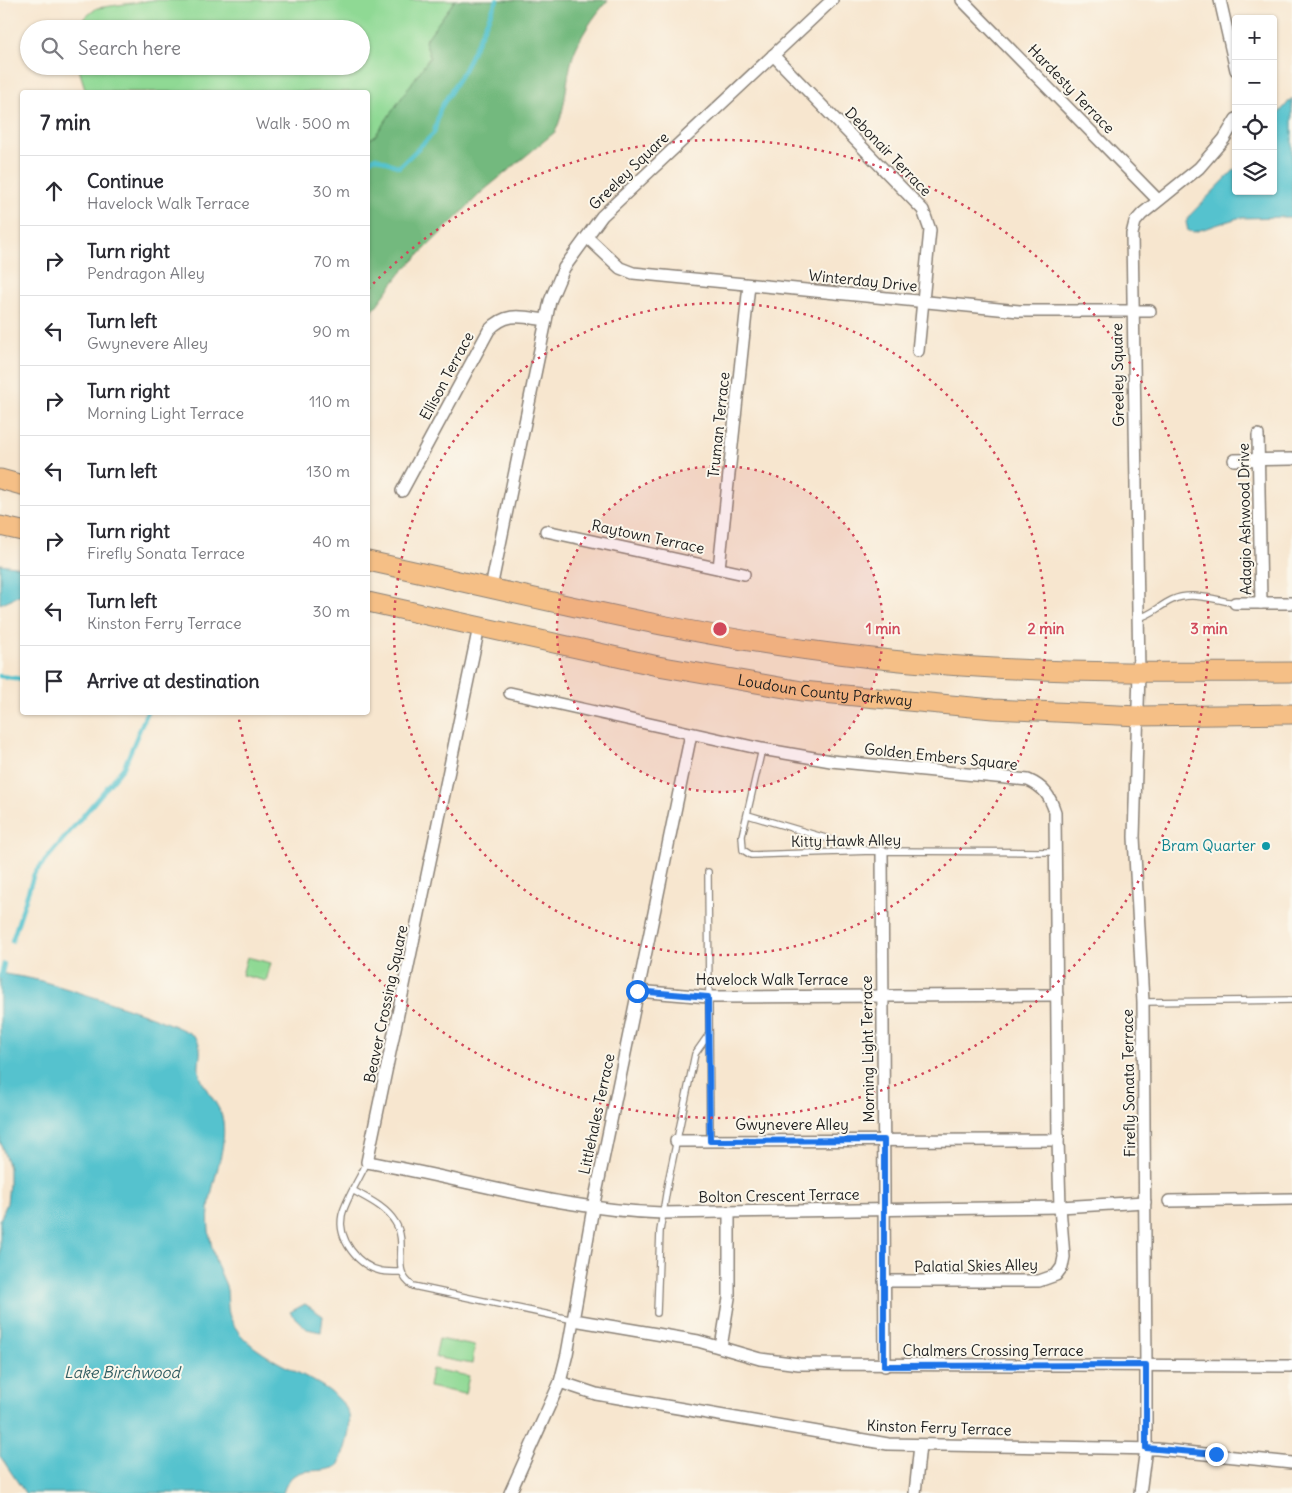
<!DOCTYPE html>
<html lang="en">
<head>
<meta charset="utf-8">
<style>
	body { margin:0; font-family:Delius,sans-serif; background:#f2f2f3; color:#2b2b33 }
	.controls { position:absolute; right:15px; top:15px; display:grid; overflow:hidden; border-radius:5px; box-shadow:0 1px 4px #0004 }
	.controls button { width:45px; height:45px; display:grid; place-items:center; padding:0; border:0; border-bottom:1px solid #e1e1e2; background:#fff; color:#2b2b33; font:25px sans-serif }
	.stop { position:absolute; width:15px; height:15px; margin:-11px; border:4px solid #1a73e8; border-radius:50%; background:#fff }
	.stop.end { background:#1a73e8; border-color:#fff; box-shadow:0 1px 5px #0008 }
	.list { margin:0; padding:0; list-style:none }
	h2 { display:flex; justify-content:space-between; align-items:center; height:65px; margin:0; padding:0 20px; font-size:21px }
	h2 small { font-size:16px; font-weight:400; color:#7c7c81 }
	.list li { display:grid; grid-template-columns:32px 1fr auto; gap:15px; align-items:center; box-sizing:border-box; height:70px; padding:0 20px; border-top:1px solid #e1e1e2 }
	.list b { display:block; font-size:19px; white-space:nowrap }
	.list p { margin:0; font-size:16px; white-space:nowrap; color:#7c7c81 }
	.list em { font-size:16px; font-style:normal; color:#7c7c81 }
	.icon { flex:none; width:28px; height:28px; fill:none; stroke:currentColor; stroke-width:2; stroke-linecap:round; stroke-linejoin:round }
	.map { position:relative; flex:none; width:1292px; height:1493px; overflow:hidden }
	.search { position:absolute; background:#fff; box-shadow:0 1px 4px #0004; left:20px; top:20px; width:350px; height:55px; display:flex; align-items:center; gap:12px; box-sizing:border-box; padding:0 18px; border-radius:28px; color:#7c7c81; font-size:19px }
	.panel { position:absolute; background:#fff; box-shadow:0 1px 4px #0004; left:20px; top:90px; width:350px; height:625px; border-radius:5px }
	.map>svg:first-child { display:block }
</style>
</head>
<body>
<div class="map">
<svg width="1292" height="1493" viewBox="0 0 1292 1493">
	<rect width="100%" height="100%" fill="#fbf7ec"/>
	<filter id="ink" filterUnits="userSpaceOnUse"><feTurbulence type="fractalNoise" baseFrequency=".02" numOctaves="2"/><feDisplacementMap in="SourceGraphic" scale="10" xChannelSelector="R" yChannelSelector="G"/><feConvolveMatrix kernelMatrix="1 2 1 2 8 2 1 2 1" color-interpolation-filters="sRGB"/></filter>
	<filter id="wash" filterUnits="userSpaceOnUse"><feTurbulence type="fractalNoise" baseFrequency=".0096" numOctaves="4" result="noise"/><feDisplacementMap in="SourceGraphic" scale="20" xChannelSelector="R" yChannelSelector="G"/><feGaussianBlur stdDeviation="1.12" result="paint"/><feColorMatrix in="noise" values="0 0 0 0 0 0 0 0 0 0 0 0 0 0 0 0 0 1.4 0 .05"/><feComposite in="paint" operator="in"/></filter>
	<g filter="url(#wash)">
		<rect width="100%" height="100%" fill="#f7e6cf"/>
		<!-- green -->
		<g fill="#8fd994" stroke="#567a58">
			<polygon points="153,0 455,0 425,41 430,57 375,136 368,140 368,92 86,92 78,66 361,66 361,29 70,29 97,8"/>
			<polygon points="247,957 271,963 266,981 242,975"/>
			<polygon points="439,1339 475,1346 472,1364 435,1357"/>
			<polygon points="432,1369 469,1376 465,1394 429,1387"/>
		</g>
		<!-- forest -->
		<path fill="#73b97e" stroke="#486a4d" d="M455,0H608C594,16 580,36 573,56C565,81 567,108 555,132L483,191L400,274L368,317V140L375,136L430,57L425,41Z"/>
		<!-- water -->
		<g fill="#55c2ce" stroke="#386f75">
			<polygon points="1292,98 1292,217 1238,218 1194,232 1188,231 1186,222 1190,215 1236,168 1236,191 1273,191 1273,120"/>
			<polygon points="0,564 22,567 22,594 0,604"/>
			<path d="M0,973C14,976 27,977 41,981C66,988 184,1024 196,1038C204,1049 198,1059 199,1071C202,1090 220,1102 223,1121C227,1152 211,1181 209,1210C207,1228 211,1246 216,1262C219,1272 225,1280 227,1290C228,1299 227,1309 230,1317C248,1366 338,1376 349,1415C352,1429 344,1454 338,1466C316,1477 293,1460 283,1493H25L0,1456V1220L7,1203L9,1184V1168L0,1141Z"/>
			<polygon points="305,1304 323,1316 321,1332 307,1329 292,1315 290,1312"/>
		</g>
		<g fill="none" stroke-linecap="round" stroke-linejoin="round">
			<!-- stream -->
			<g stroke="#55c2ce" stroke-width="4.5">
				<polyline points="368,162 375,157 399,167 434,133 440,109 464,70 497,0"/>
				<polyline points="0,676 22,679"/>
				<polyline points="12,941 34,874 124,767 147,712"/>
				<polyline points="1,977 4,964"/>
			</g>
		</g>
	</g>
	<g filter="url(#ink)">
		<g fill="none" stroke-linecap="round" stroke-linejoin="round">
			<defs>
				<g id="lane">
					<path d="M1138,618C1152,615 1159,606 1172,600C1191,591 1216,600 1235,603"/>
					<polyline points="762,749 742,836 743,850 751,855 873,851 1054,852"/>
					<polyline points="748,815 866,850"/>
					<polyline points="708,872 710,1141"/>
					<polyline points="1143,1002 1292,1000"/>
					<path d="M367,1162C360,1178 346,1199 342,1215C337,1239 358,1266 381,1271C387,1272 394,1272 400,1272"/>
					<path d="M354,1191C368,1199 386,1207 395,1222C410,1246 389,1270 413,1286L574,1320"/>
					<polyline points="657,1313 660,1231 668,1182 695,1054 709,1034"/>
				</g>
				<g id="street">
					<polyline points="962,0 1158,200"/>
					<polyline points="1220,0 1236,70"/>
					<polyline points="773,55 923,210 930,230 918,351"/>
					<polyline points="587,237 620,268 633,273 1019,311 1150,311"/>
					<polyline points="1258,435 1261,603"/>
					<polyline points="1234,460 1292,459"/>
					<path d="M402,491L489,330C507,311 522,317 546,320"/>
					<polyline points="546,531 744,574"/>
					<polyline points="719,568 749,285"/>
					<polyline points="491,588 550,301 564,268 602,216 832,0"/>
					<polyline points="1235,603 1292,603"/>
					<path d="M479,627L367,1162C466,1179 562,1210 662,1213L1060,1207L1145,1202"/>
					<path d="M510,693L762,749L831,761L1028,780C1044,787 1050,796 1055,812L1058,1140L1060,1207L1064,1257L1062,1267L1056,1275L1039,1281H884"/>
					<polyline points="882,852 885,1366"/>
					<polyline points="637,991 708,997 1057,995"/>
					<polyline points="676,1141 1058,1140"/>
					<polyline points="1169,1201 1292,1199"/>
					<polyline points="574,1320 698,1341 760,1359 799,1364 1292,1366"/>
					<polyline points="721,1347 729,1298 729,1212"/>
					<polyline points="560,1382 596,1394 888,1444 1157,1449 1292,1463"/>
					<polyline points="510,1493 560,1382 567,1354 593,1208 691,734"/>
					<polyline points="915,1493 920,1445"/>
					<polyline points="1140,1493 1146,1448 1146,1365 1143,1002 1134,837 1139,673 1132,234 1135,222 1142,214 1199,168 1224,139 1236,119"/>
				</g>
				<g id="primary">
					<polyline points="0,479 22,485"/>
					<polyline points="0,526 22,531"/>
					<path d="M368,561C526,595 685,636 847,655C995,674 1143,673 1292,672"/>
					<path id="s1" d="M368,602L658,666L802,691L993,709L1138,716L1292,714"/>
				</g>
			</defs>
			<!-- lane casing -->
			<use href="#lane" stroke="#8a8176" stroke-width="8"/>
			<!-- street casing -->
			<use href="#street" stroke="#8a8176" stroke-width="14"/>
			<!-- primary casing -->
			<use href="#primary" stroke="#8a8176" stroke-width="21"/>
			<!-- lane -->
			<use href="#lane" stroke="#fff" stroke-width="5.5"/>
			<!-- street -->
			<use href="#street" stroke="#fff" stroke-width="11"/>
			<!-- primary -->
			<use href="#primary" stroke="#f5bf86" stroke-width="19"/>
		</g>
	</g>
	<g fill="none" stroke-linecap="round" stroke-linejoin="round" filter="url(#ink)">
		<!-- route -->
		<polyline stroke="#1a73e8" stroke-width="6" points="637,991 708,997 710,1141 884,1140 884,1366 1146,1365 1146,1448 1216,1454"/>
	</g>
	<!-- distance rings -->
	<circle cx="720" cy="629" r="163" fill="#d1495b" fill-opacity=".12"/>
	<g fill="none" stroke="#d1495b" stroke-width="2.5" stroke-dasharray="2.5 5">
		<circle cx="720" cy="629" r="163"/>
		<circle cx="720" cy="629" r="326"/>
		<path d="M368 289A489 489 0 1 1 238 714"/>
	</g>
	<!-- markers -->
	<circle fill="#0f9aa8" stroke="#fbf7ec" stroke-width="2" cx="1266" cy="846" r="5"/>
	<g text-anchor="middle" stroke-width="4" stroke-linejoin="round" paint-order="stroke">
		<!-- street labels -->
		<g font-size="15" fill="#1c1c1c" stroke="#fbf7ec">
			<text transform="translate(1071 89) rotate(46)" y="5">Hardesty Terrace</text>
			<text transform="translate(888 152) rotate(46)" y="5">Debonair Terrace</text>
			<text transform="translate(629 171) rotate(-44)" y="5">Greeley Square</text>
			<text transform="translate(863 281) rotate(6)" y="5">Winterday Drive</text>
			<text transform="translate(1118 375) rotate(-91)" y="5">Greeley Square</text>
			<text transform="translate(447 376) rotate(-62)" y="5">Ellison Terrace</text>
			<text transform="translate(719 425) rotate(-84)" y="5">Truman Terrace</text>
			<text transform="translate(1245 519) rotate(-91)" y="5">Adagio Ashwood Drive</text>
			<text transform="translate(648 537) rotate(12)" y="5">Raytown Terrace</text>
			<text dy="5" stroke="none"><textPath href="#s1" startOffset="466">Loudoun County Parkway</textPath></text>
			<text transform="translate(941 757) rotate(6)" y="5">Golden Embers Square</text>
			<text transform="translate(846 841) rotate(-1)" y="5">Kitty Hawk Alley</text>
			<text x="772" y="985">Havelock Walk Terrace</text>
			<text transform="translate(386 1004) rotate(-78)" y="5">Beaver Crossing Square</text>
			<text transform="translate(868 1049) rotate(-91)" y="5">Morning Light Terrace</text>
			<text transform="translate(1129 1083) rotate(-91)" y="5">Firefly Sonata Terrace</text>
			<text transform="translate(597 1114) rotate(-78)" y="5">Littlehales Terrace</text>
			<text x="792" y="1130">Gwynevere Alley</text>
			<text transform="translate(779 1196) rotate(-1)" y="5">Bolton Crescent Terrace</text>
			<text transform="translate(976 1266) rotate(-1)" y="5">Palatial Skies Alley</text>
			<text x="993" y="1356">Chalmers Crossing Terrace</text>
			<text transform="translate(939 1428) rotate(2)" y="5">Kinston Ferry Terrace</text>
		</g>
		<!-- culture labels -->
		<g font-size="15" fill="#0d838f" stroke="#fbf7ec" text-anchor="end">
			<text x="1256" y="851">Bram Quarter</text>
		</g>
		<!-- water labels -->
		<g font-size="16" font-style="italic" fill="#335e63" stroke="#fbf7ec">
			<text x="122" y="1378">Lake Birchwood</text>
		</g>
	</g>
	<circle cx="720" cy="629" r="8" fill="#d1495b" stroke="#fbf7ec" stroke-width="2.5"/>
	<g font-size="15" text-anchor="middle" font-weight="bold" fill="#d1495b" stroke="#fbf7ec" stroke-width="4" stroke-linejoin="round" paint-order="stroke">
		<text x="883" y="634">1 min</text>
		<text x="1046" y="634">2 min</text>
		<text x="1209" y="634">3 min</text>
	</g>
</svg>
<div class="controls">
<button>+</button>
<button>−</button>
<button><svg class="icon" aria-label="locate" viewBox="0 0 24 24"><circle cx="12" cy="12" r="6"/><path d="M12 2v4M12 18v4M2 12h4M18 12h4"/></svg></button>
<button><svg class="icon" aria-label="layers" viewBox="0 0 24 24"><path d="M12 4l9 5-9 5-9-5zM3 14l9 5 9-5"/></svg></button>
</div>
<div class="stop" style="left:637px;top:991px"></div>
<div class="stop end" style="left:1216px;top:1454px"></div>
<div class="search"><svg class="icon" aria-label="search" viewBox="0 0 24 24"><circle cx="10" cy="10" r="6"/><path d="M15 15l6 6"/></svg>Search here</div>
<section class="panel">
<h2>7 min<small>Walk · 500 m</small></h2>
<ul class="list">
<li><svg class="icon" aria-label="ahead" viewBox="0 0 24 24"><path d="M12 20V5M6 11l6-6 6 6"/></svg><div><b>Continue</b><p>Havelock Walk Terrace</p></div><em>30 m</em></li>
<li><svg class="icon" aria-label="right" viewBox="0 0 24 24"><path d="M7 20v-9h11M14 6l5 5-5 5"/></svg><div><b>Turn right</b><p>Pendragon Alley</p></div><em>70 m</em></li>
<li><svg class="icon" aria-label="left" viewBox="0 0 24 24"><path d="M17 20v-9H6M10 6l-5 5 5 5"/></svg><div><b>Turn left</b><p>Gwynevere Alley</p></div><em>90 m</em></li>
<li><svg class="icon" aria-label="right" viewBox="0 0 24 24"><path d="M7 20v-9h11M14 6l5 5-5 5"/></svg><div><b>Turn right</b><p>Morning Light Terrace</p></div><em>110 m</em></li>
<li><svg class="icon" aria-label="left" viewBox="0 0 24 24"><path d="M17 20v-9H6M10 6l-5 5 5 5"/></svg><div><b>Turn left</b></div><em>130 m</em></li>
<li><svg class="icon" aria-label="right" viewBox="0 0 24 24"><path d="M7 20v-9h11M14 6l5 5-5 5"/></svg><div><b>Turn right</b><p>Firefly Sonata Terrace</p></div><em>40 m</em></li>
<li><svg class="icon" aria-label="left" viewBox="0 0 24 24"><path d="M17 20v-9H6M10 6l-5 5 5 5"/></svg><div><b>Turn left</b><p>Kinston Ferry Terrace</p></div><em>30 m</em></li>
<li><svg class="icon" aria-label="arrive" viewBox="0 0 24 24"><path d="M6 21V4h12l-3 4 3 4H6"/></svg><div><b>Arrive at destination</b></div></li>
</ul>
</section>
</div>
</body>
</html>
